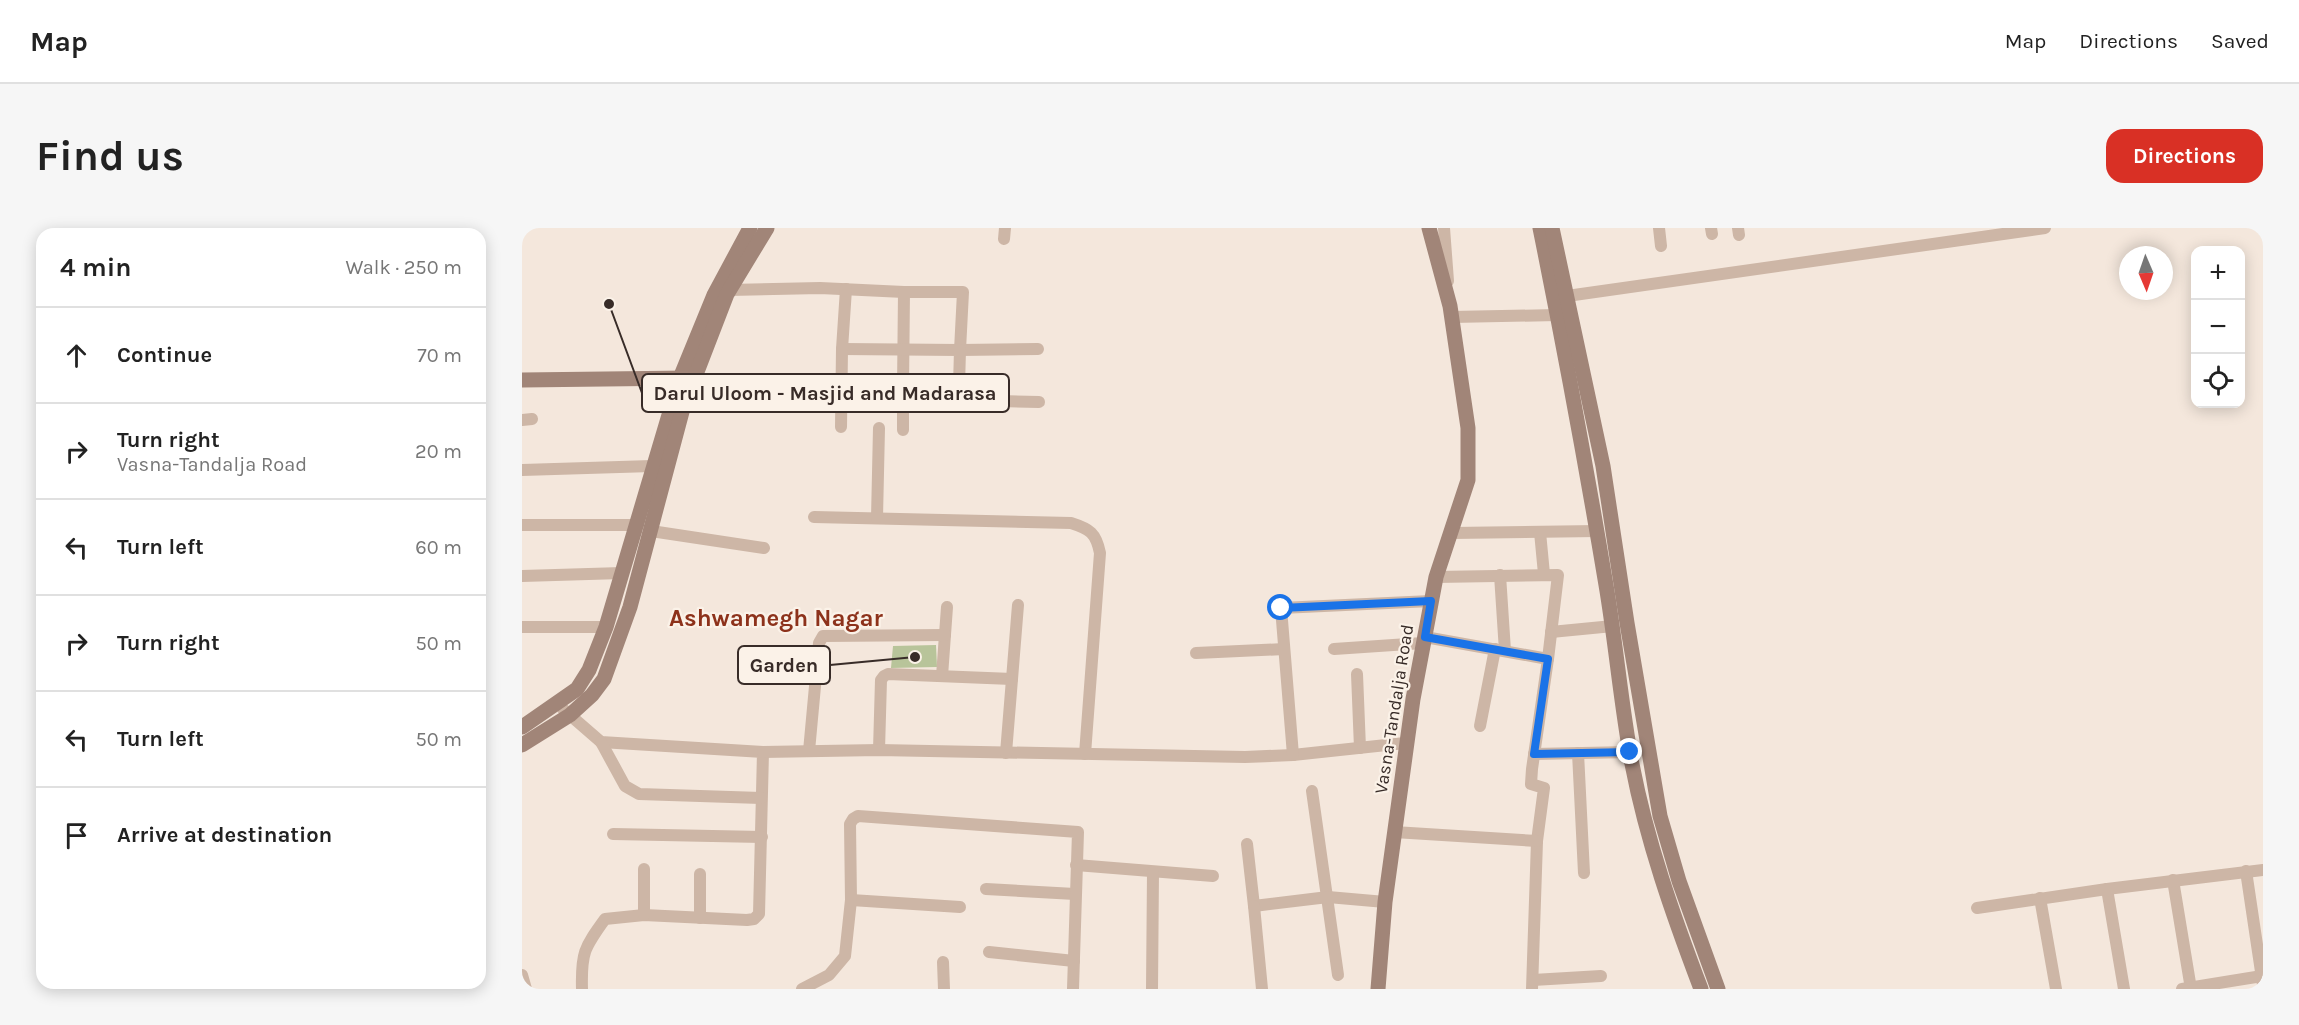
<!DOCTYPE html>
<html lang="en">
<head>
<meta charset="utf-8">
<style>
	body { margin:0; font-family:Karla,sans-serif; background:#f6f6f6; color:#222 }
	.controls { position:absolute; right:18px; top:18px; display:grid; overflow:hidden; border-radius:12px; box-shadow:0 3px 15px #0003 }
	.controls button { width:54px; height:54px; display:grid; place-items:center; padding:0; border:0; border-bottom:2px solid #e0e0e0; background:#fff; color:#222; font:30px sans-serif }
	.compass { position:absolute; left:1597px; top:18px; width:54px; height:54px; border-radius:50%; background:#fff; box-shadow:0 3px 15px #0003; rotate:178deg }
	.stop { position:absolute; width:18px; height:18px; margin:-14px; border:4px solid #1a73e8; border-radius:50%; background:#fff }
	.stop.end { background:#1a73e8; border-color:#fff; box-shadow:0 2px 6px #0008 }
	.list { margin:0; padding:0; list-style:none }
	h2 { display:flex; justify-content:space-between; align-items:center; height:78px; margin:0; padding:0 24px; font-size:26px }
	h2 small { font-size:20px; font-weight:400; color:#767676 }
	.list li { display:grid; grid-template-columns:39px 1fr auto; gap:18px; align-items:center; box-sizing:border-box; height:96px; padding:0 24px; border-top:2px solid #e0e0e0 }
	.list b { display:block; font-size:22px; white-space:nowrap }
	.list p { margin:0; font-size:20px; white-space:nowrap; color:#767676 }
	.list em { font-size:20px; font-style:normal; color:#767676 }
	.icon { flex:none; width:33px; height:33px; fill:none; stroke:currentColor; stroke-width:2; stroke-linecap:round; stroke-linejoin:round }
	.map { position:relative; flex:none; width:1741px; height:761px; overflow:hidden; border-radius:18px }
	header { display:flex; align-items:center; gap:36px; box-sizing:border-box; height:84px; padding:0 30px; background:#fff; border-bottom:2px solid #e0e0e0 }
	header strong { font-size:28px }
	nav { display:flex; gap:33px; margin-inline-start:auto; font-size:21px }
	.intro { display:flex; align-items:center; justify-content:space-between; box-sizing:border-box; height:144px; padding:0 36px }
	h1 { margin:0; font-size:42px }
	.button { padding:15px 27px; border-radius:18px; background:#d93025; color:#fff; font-size:21px; font-weight:700 }
	main { display:flex; gap:36px; padding:0 36px }
	aside { flex:1; background:#fff; border-radius:18px; box-shadow:0 3px 15px #0003 }
	.map>svg:first-child { display:block }
</style>
</head>
<body>
<header>
<strong>Map</strong>
<nav><a>Map</a><a>Directions</a><a>Saved</a></nav>
</header>
<div class="intro"><h1>Find us</h1><a class="button">Directions</a></div>
<main>
<aside>
<h2>4 min<small>Walk · 250 m</small></h2>
<ul class="list">
<li><svg class="icon" aria-label="ahead" viewBox="0 0 24 24"><path d="M12 20V5M6 11l6-6 6 6"/></svg><div><b>Continue</b></div><em>70 m</em></li>
<li><svg class="icon" aria-label="right" viewBox="0 0 24 24"><path d="M7 20v-9h11M14 6l5 5-5 5"/></svg><div><b>Turn right</b><p>Vasna-Tandalja Road</p></div><em>20 m</em></li>
<li><svg class="icon" aria-label="left" viewBox="0 0 24 24"><path d="M17 20v-9H6M10 6l-5 5 5 5"/></svg><div><b>Turn left</b></div><em>60 m</em></li>
<li><svg class="icon" aria-label="right" viewBox="0 0 24 24"><path d="M7 20v-9h11M14 6l5 5-5 5"/></svg><div><b>Turn right</b></div><em>50 m</em></li>
<li><svg class="icon" aria-label="left" viewBox="0 0 24 24"><path d="M17 20v-9H6M10 6l-5 5 5 5"/></svg><div><b>Turn left</b></div><em>50 m</em></li>
<li><svg class="icon" aria-label="arrive" viewBox="0 0 24 24"><path d="M6 21V4h12l-3 4 3 4H6"/></svg><div><b>Arrive at destination</b></div></li>
</ul>
</aside>
<div class="map">
<svg width="1741" height="761" viewBox="0 0 1741 761">
	<rect width="100%" height="100%" fill="#f4e7dc"/>
	<!-- green -->
	<polygon fill="#b8c49a" points="414,417 415,439 369,440 371,418"/>
	<g fill="none" stroke-linecap="round" stroke-linejoin="round">
		<!-- street -->
		<g stroke="#cdb6a6" stroke-width="12">
			<polyline points="922,0 926,53"/>
			<polyline points="1137,0 1139,18"/>
			<polyline points="1189,0 1190,6"/>
			<polyline points="1216,0 1217,7"/>
			<polyline points="482,11 483,0"/>
			<polyline points="207,62 298,60 382,64 381,160 437,158 441,172 517,174"/>
			<polyline points="382,64 441,64 438,122 516,121"/>
			<polyline points="1045,68 1523,0"/>
			<polyline points="930,89 1035,87"/>
			<polyline points="320,121 438,122 437,158"/>
			<polyline points="320,161 381,160 381,202"/>
			<polyline points="0,192 10,191"/>
			<polyline points="319,199 320,121 324,61"/>
			<polyline points="0,242 130,238"/>
			<path d="M292,289L549,295C568,301 574,305 578,325L563,526"/>
			<polyline points="355,290 357,200"/>
			<polyline points="0,297 116,297"/>
			<polyline points="129,303 242,320"/>
			<polyline points="1018,304 1022,346"/>
			<polyline points="930,305 1075,303"/>
			<polyline points="978,347 983,423"/>
			<polyline points="0,348 100,345"/>
			<polyline points="914,349 1036,347 1026,431"/>
			<polyline points="0,399 84,399"/>
			<polyline points="1029,404 1091,398"/>
			<polyline points="903,409 1026,431 1010,541 1009,556 1022,560 1015,613 1010,761"/>
			<polyline points="812,421 901,415"/>
			<polyline points="674,425 762,421"/>
			<polyline points="835,446 838,520"/>
			<polyline points="420,448 425,379"/>
			<path d="M41,481L79,514L241,524L237,686L232,691L225,692L122,687L83,691C62,720 59,725 60,761"/>
			<polyline points="958,498 973,421"/>
			<polyline points="79,514 103,558 117,566 239,570"/>
			<polyline points="357,522 359,452 362,448 366,446 490,451"/>
			<polyline points="287,523 297,415 301,408 423,407"/>
			<polyline points="241,524 357,522 723,529 771,527 883,515"/>
			<polyline points="484,525 496,377"/>
			<polyline points="1056,525 1062,645"/>
			<polyline points="1012,526 1108,524"/>
			<polyline points="771,527 759,380 909,373"/>
			<polyline points="790,563 816,747"/>
			<polyline points="872,604 1015,613"/>
			<polyline points="91,606 240,609"/>
			<polyline points="725,616 732,678 806,669 863,674"/>
			<polyline points="554,637 691,648"/>
			<polyline points="122,641 122,687"/>
			<polyline points="1724,643 1741,757"/>
			<polyline points="178,646 178,690"/>
			<polyline points="1651,652 1669,761"/>
			<polyline points="464,661 553,666"/>
			<polyline points="1585,661 1602,761"/>
			<polyline points="1518,670 1534,761"/>
			<polyline points="329,672 438,679"/>
			<polyline points="732,678 740,761"/>
			<polyline points="1455,680 1585,661 1741,642"/>
			<polyline points="467,724 552,733"/>
			<polyline points="421,734 422,761"/>
			<polyline points="0,747 4,761"/>
			<polyline points="1011,752 1079,748"/>
			<polyline points="280,761 307,747 323,728 329,672 328,596 331,591 336,588 556,604 551,761"/>
			<polyline points="630,761 631,644"/>
			<polyline points="1660,761 1740,748"/>
		</g>
		<!-- secondary -->
		<g stroke="#a18578" stroke-width="15">
			<path d="M1018,0C1042,119 1064,237 1084,357C1094,416 1099,477 1110,536C1125,614 1151,687 1179,761"/>
			<polyline points="1030,0 1081,238 1105,395 1138,588 1157,653 1196,761"/>
			<polyline points="0,152 166,150"/>
			<polyline points="0,499 55,461 67,442 84,399 158,150 192,67 228,0"/>
			<polyline points="0,517 48,487 70,467 82,451 108,379 161,180 205,66 245,0"/>
			<polyline points="856,761 863,674 891,471 914,349 946,252 946,200 928,78 907,0"/>
		</g>
	</g>
	<g fill="none" stroke-linecap="round" stroke-linejoin="round">
		<!-- route -->
		<polyline stroke="#1a73e8" stroke-width="8" points="759,380 909,373 903,409 1026,431 1012,526 1108,524"/>
	</g>
	<g text-anchor="middle" stroke-width="4.5" stroke-linejoin="round" paint-order="stroke">
		<!-- street labels -->
		<g font-size="18" fill="#382c28" stroke="#fbf2e8">
			<text transform="translate(872 481) rotate(-81)" y="6">Vasna-Tandalja Road</text>
		</g>
		<!-- district labels -->
		<g font-size="24" font-weight="bold" fill="#8d321b" stroke="#fbf2e8">
			<text x="254" y="398">Ashwamegh Nagar</text>
		</g>
	</g>
	<!-- callouts -->
	<path fill="none" stroke="#382c28" stroke-width="2" d="M87 76L120 165M393 429L308 437"/>
	<g fill="#382c28" stroke="#fbf2e8" stroke-width="2">
		<circle cx="87" cy="76" r="6"/>
		<circle cx="393" cy="429" r="6"/>
	</g>
	<g fill="#fbf2e8" stroke="#382c28" stroke-width="2">
		<rect x="120" y="146" width="367" height="38" rx="6"/>
		<rect x="216" y="418" width="92" height="38" rx="6"/>
	</g>
	<g font-size="20" text-anchor="middle" font-weight="bold" fill="#382c28">
		<text x="303" y="172">Darul Uloom - Masjid and Madarasa</text>
		<text x="262" y="444">Garden</text>
	</g>
</svg>
<div class="controls">
<button>+</button>
<button>−</button>
<button><svg class="icon" aria-label="locate" viewBox="0 0 24 24"><circle cx="12" cy="12" r="6"/><path d="M12 2v4M12 18v4M2 12h4M18 12h4"/></svg></button>
</div>
<svg class="compass" viewBox="-18 -18 36 36"><path d="M0-13l5 13h-10z" fill="#e53935"/><path d="M0 13l5-13h-10z" fill="#767676"/></svg>
<div class="stop" style="left:759px;top:380px"></div>
<div class="stop end" style="left:1108px;top:524px"></div>
</div>
</main>
</body>
</html>
